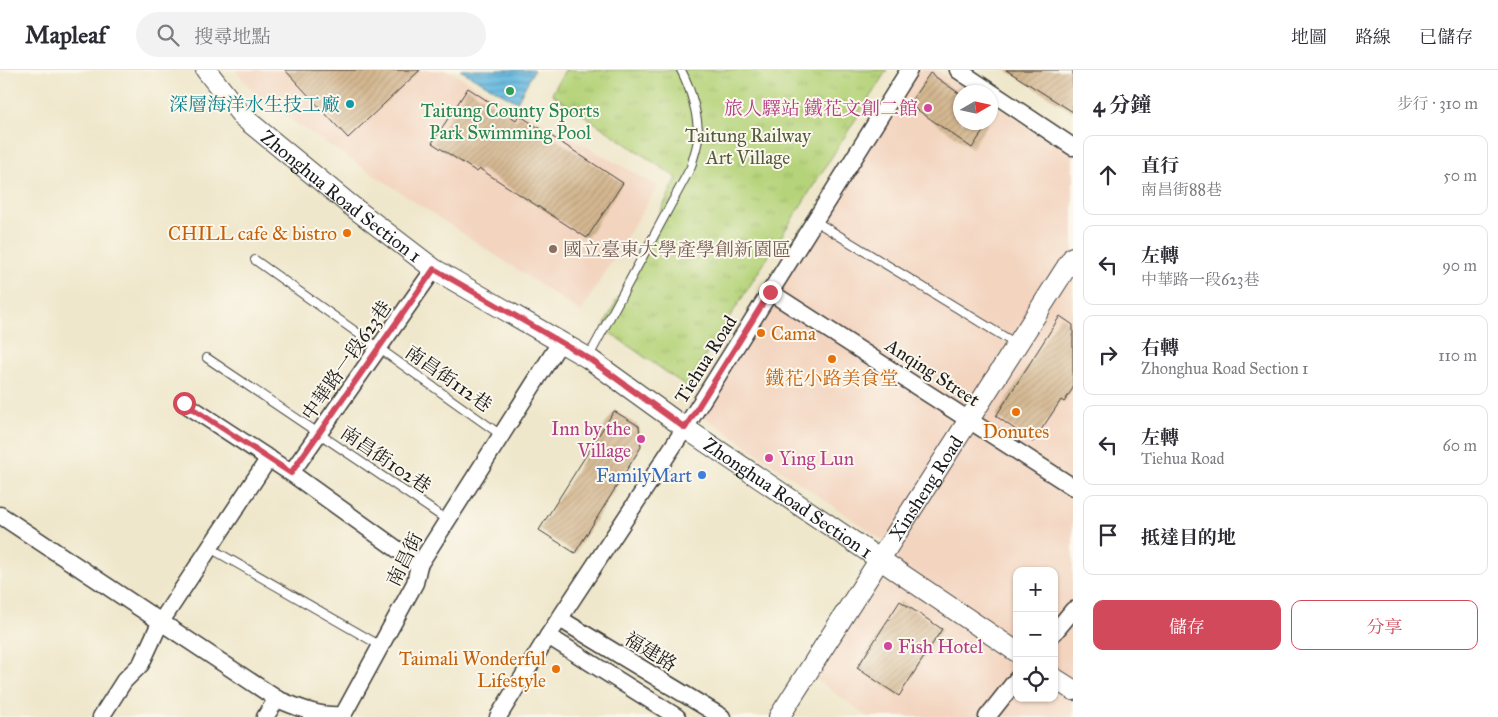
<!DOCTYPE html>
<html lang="zh-TW">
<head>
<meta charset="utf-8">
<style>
	body { margin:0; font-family:"IM FELL Great Primer","Noto Serif TC",serif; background:#f2f2f3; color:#2b2b33 }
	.controls { position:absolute; right:15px; bottom:15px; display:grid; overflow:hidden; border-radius:10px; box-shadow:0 1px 4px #0004 }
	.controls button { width:45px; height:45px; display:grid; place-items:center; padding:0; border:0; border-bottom:1px solid #e1e1e2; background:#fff; color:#2b2b33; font:25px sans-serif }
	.compass { position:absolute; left:953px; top:15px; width:45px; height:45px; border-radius:50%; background:#fff; box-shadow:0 1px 4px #0004; rotate:81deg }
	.stop { position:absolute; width:15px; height:15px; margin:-11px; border:4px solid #d1495b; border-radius:50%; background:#fff }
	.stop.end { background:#d1495b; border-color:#fff; box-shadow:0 1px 5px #0008 }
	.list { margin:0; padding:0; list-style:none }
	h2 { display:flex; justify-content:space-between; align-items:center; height:65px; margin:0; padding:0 20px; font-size:21px }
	h2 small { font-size:16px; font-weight:400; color:#7c7c81 }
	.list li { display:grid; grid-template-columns:32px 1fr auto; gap:15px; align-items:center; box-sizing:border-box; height:80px; margin:0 10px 10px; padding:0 10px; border:1px solid #e1e1e2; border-radius:10px }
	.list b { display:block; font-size:19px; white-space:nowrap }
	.list p { margin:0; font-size:16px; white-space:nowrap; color:#7c7c81 }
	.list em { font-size:16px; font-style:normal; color:#7c7c81 }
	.actions { display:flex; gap:10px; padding:15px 20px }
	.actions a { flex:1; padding:11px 0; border:1px solid #d1495b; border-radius:10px; text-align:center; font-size:18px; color:#d1495b }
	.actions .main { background:#d1495b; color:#fff }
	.icon { flex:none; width:28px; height:28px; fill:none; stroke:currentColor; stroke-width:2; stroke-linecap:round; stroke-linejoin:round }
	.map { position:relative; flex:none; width:1073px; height:647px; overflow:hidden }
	header { display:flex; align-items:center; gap:30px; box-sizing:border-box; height:70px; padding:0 25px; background:#fff; border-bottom:1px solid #e1e1e2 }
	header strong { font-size:24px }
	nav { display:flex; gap:28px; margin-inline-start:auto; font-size:18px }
	.search { width:350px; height:45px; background:#f2f2f3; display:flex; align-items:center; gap:12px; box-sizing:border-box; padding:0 18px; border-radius:28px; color:#7c7c81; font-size:19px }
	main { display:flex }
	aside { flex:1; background:#fff }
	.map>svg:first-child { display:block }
</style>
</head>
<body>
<header>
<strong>Mapleaf</strong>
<div class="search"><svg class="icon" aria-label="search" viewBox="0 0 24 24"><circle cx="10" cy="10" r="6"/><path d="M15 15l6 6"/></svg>搜尋地點</div>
<nav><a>地圖</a><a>路線</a><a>已儲存</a></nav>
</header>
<main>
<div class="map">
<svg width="1073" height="647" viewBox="0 0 1073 647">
	<defs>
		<pattern id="park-tufts" width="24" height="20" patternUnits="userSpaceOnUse" patternTransform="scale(1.25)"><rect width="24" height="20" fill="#b5d379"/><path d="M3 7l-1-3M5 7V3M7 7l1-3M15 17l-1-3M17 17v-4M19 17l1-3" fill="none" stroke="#9bb568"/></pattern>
		<pattern id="water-rules" width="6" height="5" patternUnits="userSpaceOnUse" patternTransform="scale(1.25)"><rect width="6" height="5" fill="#62b7df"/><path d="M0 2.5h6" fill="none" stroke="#5094b4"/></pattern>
		<pattern id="building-hatch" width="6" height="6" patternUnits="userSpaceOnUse" patternTransform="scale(1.25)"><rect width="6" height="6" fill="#d4b791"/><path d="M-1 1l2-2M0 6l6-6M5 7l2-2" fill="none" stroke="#b59d7c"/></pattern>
	</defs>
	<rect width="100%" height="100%" fill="#fbf7ec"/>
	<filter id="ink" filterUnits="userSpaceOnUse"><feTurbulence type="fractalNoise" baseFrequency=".02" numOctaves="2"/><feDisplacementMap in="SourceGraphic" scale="10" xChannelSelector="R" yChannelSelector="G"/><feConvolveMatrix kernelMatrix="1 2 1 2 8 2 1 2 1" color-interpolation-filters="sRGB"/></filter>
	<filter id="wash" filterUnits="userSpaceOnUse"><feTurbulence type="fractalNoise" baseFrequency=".0096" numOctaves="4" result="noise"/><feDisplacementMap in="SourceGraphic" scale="20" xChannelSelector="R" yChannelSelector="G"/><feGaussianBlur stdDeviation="1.12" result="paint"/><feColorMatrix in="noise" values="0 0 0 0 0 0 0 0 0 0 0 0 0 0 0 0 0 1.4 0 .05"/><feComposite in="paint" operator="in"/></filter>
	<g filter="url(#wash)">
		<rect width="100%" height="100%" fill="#efe7cb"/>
		<!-- built -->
		<g fill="#f3d4bf" fill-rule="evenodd">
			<polygon points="235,0 447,0 658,116 581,242 260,29"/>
			<path d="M913,0H935L972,22H961V52H991V34L1073,84V647H868L813,607L899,482L699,343ZM1017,501H1054V628H1017Z"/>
		</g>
		<!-- park -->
		<polygon fill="url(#park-tufts)" stroke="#68784a" points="565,0 887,0 686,316 603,258 677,108 552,24"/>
		<!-- water -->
		<polygon fill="url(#water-rules)" stroke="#3f6a7e" points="460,0 534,0 517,32"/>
		<g id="blocks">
			<!-- building -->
			<g fill="url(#building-hatch)">
				<polygon points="285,0 420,0 348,68"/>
				<polygon points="1006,0 1073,0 1073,42"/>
				<polygon points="930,3 960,24 960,52 989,52 972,78 909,34"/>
				<polygon points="468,18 516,50 519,45 623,113 587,168 480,99 477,102 432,73"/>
				<polygon points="1060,246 1073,255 1073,318 1064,332 1061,330 1033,372 996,346"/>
				<polygon points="614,341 639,356 641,377 575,483 539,460"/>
				<polygon points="900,531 942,559 899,626 857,598"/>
			</g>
		</g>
	</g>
	<g filter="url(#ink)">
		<use href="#blocks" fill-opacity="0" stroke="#3c3a36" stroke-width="1"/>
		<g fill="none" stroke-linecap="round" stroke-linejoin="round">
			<defs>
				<g id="service">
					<polyline points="815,151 1016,274"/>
					<polyline points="255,190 501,365"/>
					<polyline points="207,288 447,450"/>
					<path d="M588,288L691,97C693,88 697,78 698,69C699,47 691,19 681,0"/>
					<polyline points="210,478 381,576"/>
				</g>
				<g id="minor">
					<polyline points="958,0 1073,77"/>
					<polyline points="770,222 1073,417"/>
					<polyline points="184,333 291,403 419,495"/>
					<polyline points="291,403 434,199"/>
					<path d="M0,445L277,629C299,638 319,647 343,645L415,513L419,495L561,271"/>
					<polyline points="560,549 722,647"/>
					<polyline points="1054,563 1073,540"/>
					<polyline points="548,566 677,647"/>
					<polyline points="101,647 124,611 141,594 160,553 269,388"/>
					<polyline points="265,647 277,629"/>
					<polyline points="498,647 548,566 685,358 909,0"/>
					<polyline points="987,647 1017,609"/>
				</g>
				<g id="tertiary">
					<path id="s1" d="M206,0L243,47L349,134L434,199L588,288L685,358L1017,582"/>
					<polyline points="1054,608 1073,620"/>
					<path id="s2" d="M779,647L1073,187"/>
				</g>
			</defs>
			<!-- service casing -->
			<use href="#service" stroke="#3c3a36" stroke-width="10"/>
			<!-- minor casing -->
			<use href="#minor" stroke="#3c3a36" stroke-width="19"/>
			<!-- tertiary casing -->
			<use href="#tertiary" stroke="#3c3a36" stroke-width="22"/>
			<!-- service -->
			<use href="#service" stroke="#fff" stroke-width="8"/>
			<!-- minor -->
			<use href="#minor" stroke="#fff" stroke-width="16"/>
			<!-- tertiary -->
			<use href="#tertiary" stroke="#fff" stroke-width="20"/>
		</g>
	</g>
	<g fill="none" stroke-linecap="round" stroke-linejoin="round" filter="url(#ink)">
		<!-- route -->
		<polyline stroke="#d1495b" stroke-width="6" points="184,333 291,403 434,199 588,288 685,358 770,222"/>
	</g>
	<!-- markers -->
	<circle fill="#2e9e5b" stroke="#fbf7ec" stroke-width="2" cx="510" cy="21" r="5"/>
	<circle fill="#0f9aa8" stroke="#fbf7ec" stroke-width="2" cx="350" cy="34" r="5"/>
	<g fill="#d1479c" stroke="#fbf7ec" stroke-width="2">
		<circle cx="928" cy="38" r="5"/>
		<circle cx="641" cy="369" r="5"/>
		<circle cx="769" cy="388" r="5"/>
		<circle cx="888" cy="576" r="5"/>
	</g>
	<g fill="#e8710a" stroke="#fbf7ec" stroke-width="2">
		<circle cx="347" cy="163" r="5"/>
		<circle cx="761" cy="263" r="5"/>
		<circle cx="832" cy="289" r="5"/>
		<circle cx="1016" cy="342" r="5"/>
		<circle cx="556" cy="599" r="5"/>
	</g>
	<circle fill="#8d6e63" stroke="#fbf7ec" stroke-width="2" cx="553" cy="179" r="5"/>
	<circle fill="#3f7fe0" stroke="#fbf7ec" stroke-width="2" cx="702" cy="405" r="5"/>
	<g text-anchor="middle" stroke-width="4" stroke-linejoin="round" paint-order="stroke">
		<!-- culture labels -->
		<g font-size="19" fill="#0d838f" stroke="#fbf7ec" text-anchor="end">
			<text x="340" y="41">深層海洋水生技工廠</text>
		</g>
		<!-- hotel labels -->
		<g font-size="19" fill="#b23c85" stroke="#fbf7ec" text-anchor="end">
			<text x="918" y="45">旅人驛站 鐵花文創二館</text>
			<text x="631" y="365">Inn by the<tspan x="631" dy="22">Village</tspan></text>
			<text x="779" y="395" text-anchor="start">Ying Lun</text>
			<text x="898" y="583" text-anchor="start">Fish Hotel</text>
		</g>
		<!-- leisure labels -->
		<g font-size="19" fill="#27864d" stroke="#fbf7ec">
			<text x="510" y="47">Taitung County Sports<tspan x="510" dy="22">Park Swimming Pool</tspan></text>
		</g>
		<!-- park labels -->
		<g font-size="19" fill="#525c3d" stroke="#fbf7ec">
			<text x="748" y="72">Taitung Railway<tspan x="748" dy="22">Art Village</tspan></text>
		</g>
		<!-- street labels -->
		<g font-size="19" fill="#1c1c1c" stroke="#fbf7ec">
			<text dy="7" stroke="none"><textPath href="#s1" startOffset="186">Zhonghua Road Section 1</textPath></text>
			<text transform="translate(705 289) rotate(-58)" y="7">Tiehua Road</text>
			<text transform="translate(346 290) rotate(-55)" y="7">中華路一段623巷</text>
			<text transform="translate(933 302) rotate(33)" y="7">Anqing Street</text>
			<text transform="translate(449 308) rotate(35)" y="7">南昌街112巷</text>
			<text transform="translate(386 389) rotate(34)" y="7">南昌街102巷</text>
			<text dy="7" stroke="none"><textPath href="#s2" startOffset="272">Xinsheng Road</textPath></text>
			<text dy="7" stroke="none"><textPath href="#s1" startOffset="726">Zhonghua Road Section 1</textPath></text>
			<text transform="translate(404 489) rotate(-64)" y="7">南昌街</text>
			<text transform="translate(651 581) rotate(31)" y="7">福建路</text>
		</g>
		<!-- food labels -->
		<g font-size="19" fill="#c56008" stroke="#fbf7ec" text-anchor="end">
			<text x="337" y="170">CHILL cafe &amp; bistro</text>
			<text x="771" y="270" text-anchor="start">Cama</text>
			<text x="832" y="315" text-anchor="middle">鐵花小路美食堂</text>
			<text x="1016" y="368" text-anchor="middle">Donutes</text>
			<text x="546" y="595">Taimali Wonderful<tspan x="546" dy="22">Lifestyle</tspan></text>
		</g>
		<!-- education labels -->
		<g font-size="19" fill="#785e54" stroke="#fbf7ec" text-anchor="start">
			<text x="563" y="186">國立臺東大學產學創新園區</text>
		</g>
		<!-- shop labels -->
		<g font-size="19" fill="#366cbe" stroke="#fbf7ec" text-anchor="end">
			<text x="692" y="412">FamilyMart</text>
		</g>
	</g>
</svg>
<div class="controls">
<button>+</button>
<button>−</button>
<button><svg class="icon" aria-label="locate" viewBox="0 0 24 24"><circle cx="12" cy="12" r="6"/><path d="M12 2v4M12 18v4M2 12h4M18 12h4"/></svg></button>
</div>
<svg class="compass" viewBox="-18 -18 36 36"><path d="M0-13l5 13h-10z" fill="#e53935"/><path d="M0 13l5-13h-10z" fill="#7c7c81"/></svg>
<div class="stop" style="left:184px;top:333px"></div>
<div class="stop end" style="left:770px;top:222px"></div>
</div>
<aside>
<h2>4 分鐘<small>步行 · 310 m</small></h2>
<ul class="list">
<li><svg class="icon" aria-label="ahead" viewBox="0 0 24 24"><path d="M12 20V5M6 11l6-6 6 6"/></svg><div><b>直行</b><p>南昌街88巷</p></div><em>50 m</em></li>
<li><svg class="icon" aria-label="left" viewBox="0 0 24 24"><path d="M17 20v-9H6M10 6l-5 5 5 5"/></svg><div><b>左轉</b><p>中華路一段623巷</p></div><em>90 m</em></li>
<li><svg class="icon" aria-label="right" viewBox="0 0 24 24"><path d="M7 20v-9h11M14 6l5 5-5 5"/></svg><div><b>右轉</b><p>Zhonghua Road Section 1</p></div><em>110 m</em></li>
<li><svg class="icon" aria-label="left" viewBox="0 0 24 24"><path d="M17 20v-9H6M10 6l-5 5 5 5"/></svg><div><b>左轉</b><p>Tiehua Road</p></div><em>60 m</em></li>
<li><svg class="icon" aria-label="arrive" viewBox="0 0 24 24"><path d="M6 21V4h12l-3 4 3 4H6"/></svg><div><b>抵達目的地</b></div></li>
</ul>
<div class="actions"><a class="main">儲存</a><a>分享</a></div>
</aside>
</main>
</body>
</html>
